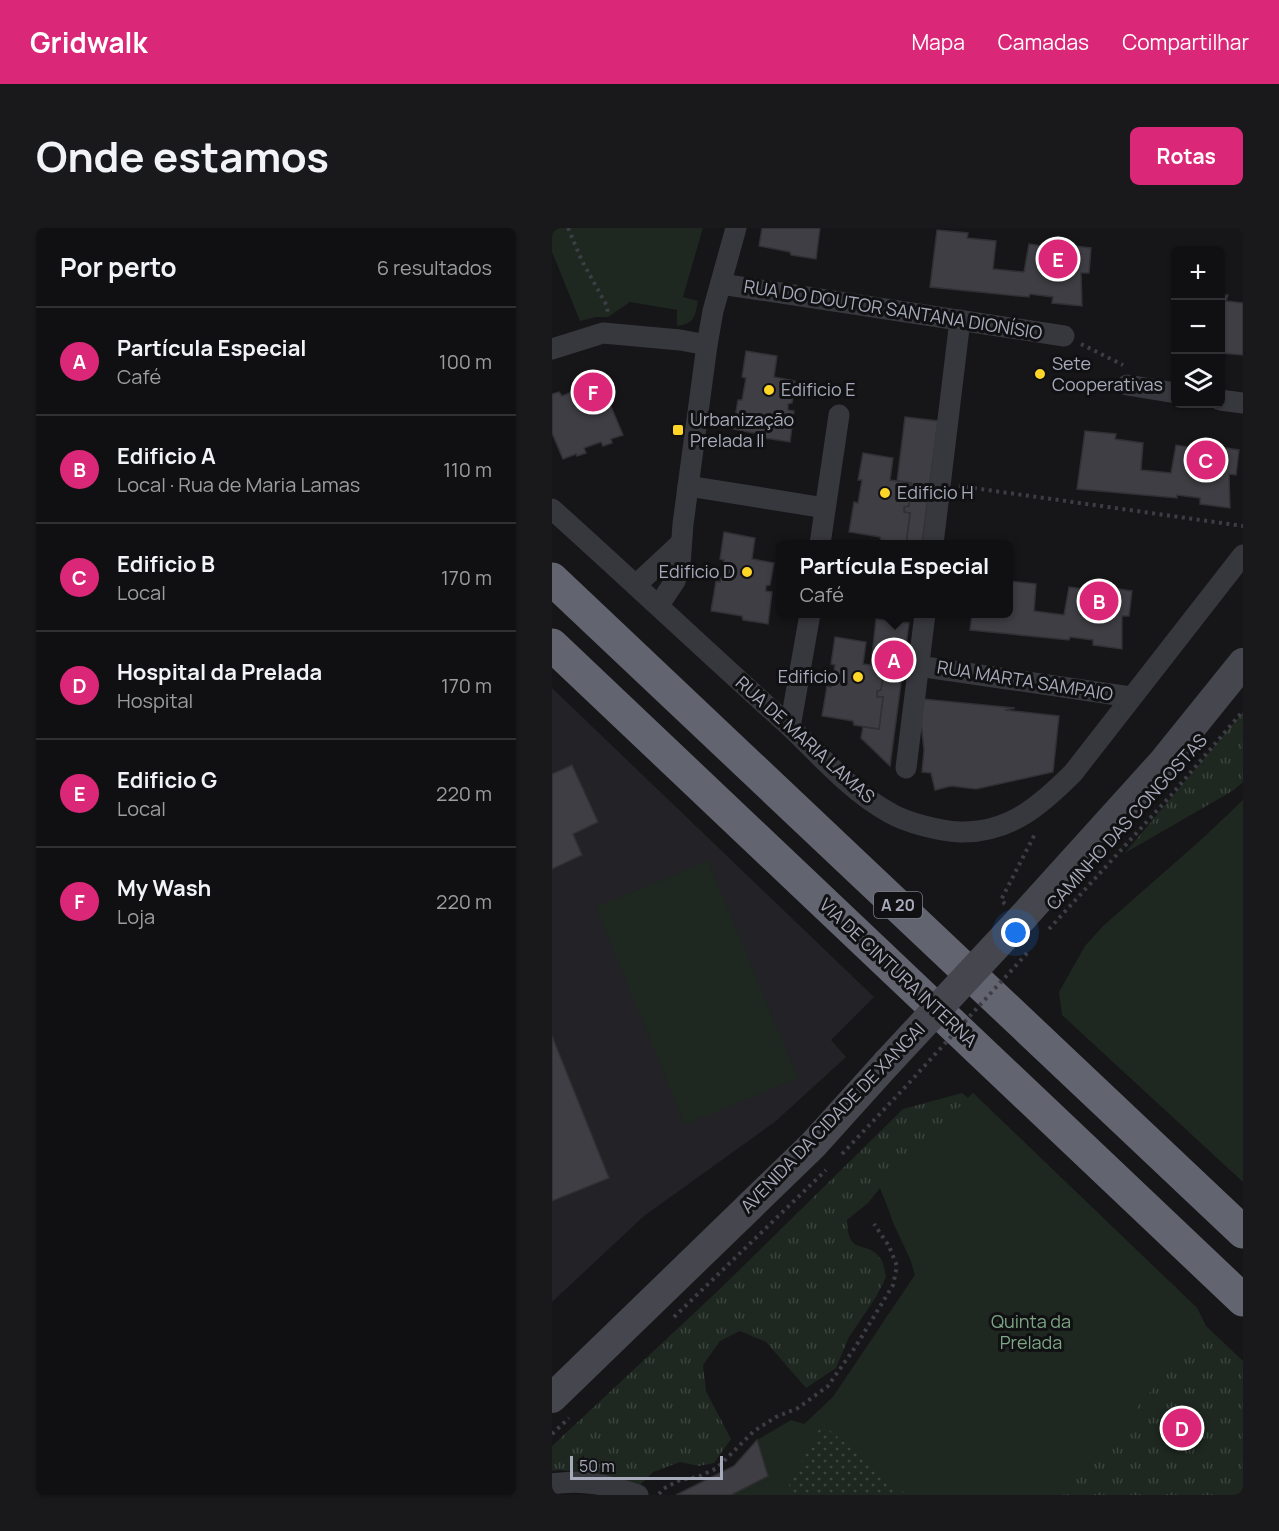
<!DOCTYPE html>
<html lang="pt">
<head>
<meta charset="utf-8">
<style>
	body { margin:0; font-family:Manrope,sans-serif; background:#19191b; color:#f1f3f6 }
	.controls { position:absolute; right:18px; top:18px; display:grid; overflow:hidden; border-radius:9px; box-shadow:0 2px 4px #0004 }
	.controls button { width:54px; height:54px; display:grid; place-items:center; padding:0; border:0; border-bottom:2px solid #303032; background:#101012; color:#f1f3f6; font:30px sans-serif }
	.scale { position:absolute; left:18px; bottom:15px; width:153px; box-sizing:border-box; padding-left:6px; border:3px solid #a7aaba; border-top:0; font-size:16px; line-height:21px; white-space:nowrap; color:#a7aaba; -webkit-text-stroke:4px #111113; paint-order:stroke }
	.you { position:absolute; left:464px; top:705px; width:21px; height:21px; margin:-15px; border:4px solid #fff; border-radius:50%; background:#1a73e8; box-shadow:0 0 0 9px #1a73e833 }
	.badge { display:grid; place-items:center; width:39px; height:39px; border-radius:50%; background:#db2777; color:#fff; font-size:20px; font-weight:700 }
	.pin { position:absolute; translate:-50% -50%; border:3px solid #fff; box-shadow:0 2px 6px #0006 }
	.popup { position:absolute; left:224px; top:312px; width:237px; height:78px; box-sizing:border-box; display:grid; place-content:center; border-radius:9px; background:#101012; filter:drop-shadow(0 2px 4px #0005); font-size:20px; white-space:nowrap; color:#9c9d9f }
	.popup b { font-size:22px; color:#f1f3f6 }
	.popup::after { content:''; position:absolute; left:50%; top:100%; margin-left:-12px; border:12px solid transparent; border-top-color:#101012 }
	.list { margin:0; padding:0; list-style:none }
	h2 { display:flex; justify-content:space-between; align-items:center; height:78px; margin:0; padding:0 24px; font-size:26px }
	h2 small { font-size:20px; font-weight:400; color:#9c9d9f }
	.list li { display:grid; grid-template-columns:39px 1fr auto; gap:18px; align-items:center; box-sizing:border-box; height:108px; padding:0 24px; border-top:2px solid #303032 }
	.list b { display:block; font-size:22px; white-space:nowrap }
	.list p { margin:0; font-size:20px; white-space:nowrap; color:#9c9d9f }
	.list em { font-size:20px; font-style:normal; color:#9c9d9f }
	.icon { flex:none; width:33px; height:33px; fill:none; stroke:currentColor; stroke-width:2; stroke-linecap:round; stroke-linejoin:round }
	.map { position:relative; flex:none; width:691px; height:1267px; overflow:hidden; border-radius:9px }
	header { display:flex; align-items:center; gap:36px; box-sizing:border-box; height:84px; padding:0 30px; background:#db2777; color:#fff }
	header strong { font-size:28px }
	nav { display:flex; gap:33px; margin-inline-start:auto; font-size:21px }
	.intro { display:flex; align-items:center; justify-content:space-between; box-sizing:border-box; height:144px; padding:0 36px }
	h1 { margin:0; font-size:42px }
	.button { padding:15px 27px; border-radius:9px; background:#db2777; color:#fff; font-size:21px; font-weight:700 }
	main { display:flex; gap:36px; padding:0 36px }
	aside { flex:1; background:#101012; border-radius:9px; box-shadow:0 2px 4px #0004 }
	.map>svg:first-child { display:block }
</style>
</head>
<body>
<header>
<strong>Gridwalk</strong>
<nav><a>Mapa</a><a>Camadas</a><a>Compartilhar</a></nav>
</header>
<div class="intro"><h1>Onde estamos</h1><a class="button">Rotas</a></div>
<main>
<aside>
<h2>Por perto<small>6 resultados</small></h2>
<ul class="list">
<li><span class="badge">A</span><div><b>Partícula Especial</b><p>Café</p></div><em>100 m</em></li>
<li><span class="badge">B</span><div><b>Edificio A</b><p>Local · Rua de Maria Lamas</p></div><em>110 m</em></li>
<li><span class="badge">C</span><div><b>Edificio B</b><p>Local</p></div><em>170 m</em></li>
<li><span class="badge">D</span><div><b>Hospital da Prelada</b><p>Hospital</p></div><em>170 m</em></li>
<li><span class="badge">E</span><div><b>Edificio G</b><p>Local</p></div><em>220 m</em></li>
<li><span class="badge">F</span><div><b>My Wash</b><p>Loja</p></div><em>220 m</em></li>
</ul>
</aside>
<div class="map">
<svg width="691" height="1267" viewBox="0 0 691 1267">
	<defs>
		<pattern id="grass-tufts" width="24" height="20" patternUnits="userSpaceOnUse" patternTransform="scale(1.5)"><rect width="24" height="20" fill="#1e2720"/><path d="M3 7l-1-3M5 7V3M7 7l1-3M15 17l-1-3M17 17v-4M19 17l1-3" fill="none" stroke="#3c443e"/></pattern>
		<pattern id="garden-dots" width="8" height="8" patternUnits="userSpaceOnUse" patternTransform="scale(1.5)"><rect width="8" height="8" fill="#1e2720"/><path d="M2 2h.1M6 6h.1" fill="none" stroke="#3c443e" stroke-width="1.8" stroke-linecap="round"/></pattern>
	</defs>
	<rect width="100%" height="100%" fill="#161618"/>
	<!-- built -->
	<polygon fill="#232226" points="0,460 322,769 279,812 294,829 224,893 92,988 0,1074"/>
	<!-- grass -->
	<g fill="url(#grass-tufts)">
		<polygon points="691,484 691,554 682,562 573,625"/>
		<path d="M410,865L416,870L421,865L645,1080L654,1098L691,1133V1267H355L267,1183L281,1169L363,1047L359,1033L328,960L316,975L295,992C296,1030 314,1010 329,1031C332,1036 333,1044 334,1049L324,1069L297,1109L284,1140L254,1160L214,1114L188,1103L168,1113L151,1137L154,1163L179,1211L162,1235L147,1238L128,1234L101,1244L86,1259L58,1248L8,1242L0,1243V1218L170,1059L351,881Z"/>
	</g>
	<!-- park -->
	<g fill="#1e2720">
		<path d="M0,0H151L131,69L146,73C143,89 142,96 125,98V82L78,74L56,89H44L28,93L0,24Z"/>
		<polygon points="691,572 691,954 510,787 507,764 533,718 551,698 651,610"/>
		<polygon points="156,633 246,850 133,897 44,679"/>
		<polygon points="421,865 645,1080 654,1098 511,1267 124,1267 182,1238 205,1212 239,1192 252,1196 281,1169 363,1047 359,1033 342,997 328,959"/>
	</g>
	<!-- garden -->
	<polygon fill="url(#garden-dots)" points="270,1196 355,1267 232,1267"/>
	<!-- building -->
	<g fill="#3e3e44" stroke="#313035" stroke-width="1.5">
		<polygon points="210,0 268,0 264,31 239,27 238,24 207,18"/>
		<polygon points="385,2 416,5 415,10 444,13 441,41 472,44 477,16 505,20 506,16 539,20 537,45 529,45 530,78 500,75 501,69 478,66 477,69 378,59"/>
		<polygon points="668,67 676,67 674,73 691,75 691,127 668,125"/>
		<polygon points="194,123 225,128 222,149 243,153 240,175 236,176 236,182 242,183 238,214 213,210 212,207 181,201 186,172 190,172 194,150 190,149"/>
		<polygon points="47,150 71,207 59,211 60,215 51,218 49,214 32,220 34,225 25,228 24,226 11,231 0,205 0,166 7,164 10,168 25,162 23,156 34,151 35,155"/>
		<polygon points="353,189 386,193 370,316 354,316 358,285 352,284 352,279 357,278 359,255 345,253"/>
		<polygon points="533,203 564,206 563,211 591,215 589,242 619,245 624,217 653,222 654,217 687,222 684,247 677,246 678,280 648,276 648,270 625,267 625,270 525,261"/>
		<polygon points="311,225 341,230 338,252 359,255 357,278 352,279 352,284 358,285 354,316 329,312 328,309 297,304 302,274 306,275 310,252 306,252"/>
		<polygon points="172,304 203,310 200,331 222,335 218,357 214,358 214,363 220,364 216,396 191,392 190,388 159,383 164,353 168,354 172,332 168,331"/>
		<polygon points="456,353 484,356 482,383 512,387 517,359 546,363 547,358 580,363 577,388 570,388 570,421 541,417 541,412 518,409 517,412 418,402 420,386 456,386"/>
		<polygon points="324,391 357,395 338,538 309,510 311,499 327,501 331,469 325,469 325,463 329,462 332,439 319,437"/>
		<polygon points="283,409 314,414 311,436 332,439 329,462 325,463 325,469 331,469 327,501 302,497 301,493 270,488 275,458 279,459 283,437 279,436"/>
		<polygon points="371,471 463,480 453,482 507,488 501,544 424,561 399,558 383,562 379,545 370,544 372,522 369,494"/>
		<polygon points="20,537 46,594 21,606 30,627 0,641 0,546"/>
		<polygon points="0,808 57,950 0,973"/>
		<polygon points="205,1212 216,1248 179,1267 124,1267 182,1238"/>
	</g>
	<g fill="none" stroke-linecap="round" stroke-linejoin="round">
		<!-- path -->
		<g stroke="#3d3e45" stroke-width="4" stroke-dasharray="3 4.5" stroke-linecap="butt">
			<polyline points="16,0 30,33 55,78 56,87"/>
			<polyline points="529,116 571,137"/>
			<polyline points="407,258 691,298"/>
			<polyline points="453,676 449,672 484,604"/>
			<polyline points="497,701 621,565 691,483"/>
			<polyline points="290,926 357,855"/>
			<polyline points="122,1089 274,942"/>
			<polyline points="0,1206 17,1190"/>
			<polyline points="107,1266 111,1261 128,1252 146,1249 165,1240 202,1203 224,1189 246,1180 276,1158 304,1118 341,1057 345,1038 337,1018 322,996"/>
		</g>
		<!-- street -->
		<g stroke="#37373e" stroke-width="21">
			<polyline points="169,56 512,108"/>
			<polyline points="0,121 51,105 128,112 155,117"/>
			<polyline points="575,157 624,165"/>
			<polyline points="668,172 691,175"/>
			<polyline points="136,258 273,280"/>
			<path d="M0,281C79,352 156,425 235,496C268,527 298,563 338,585C355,595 388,603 408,604C457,605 488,578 521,545L691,327"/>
			<polyline points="268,316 287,187"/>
			<polyline points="381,316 408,92"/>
			<polyline points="85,356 128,316"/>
			<polyline points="107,377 123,353 128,337 131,296 155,117 161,83 184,0"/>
			<polyline points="366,438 579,469"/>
			<polyline points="238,499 258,386"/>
			<polyline points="354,540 373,386"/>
			<path d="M0,1256C30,1251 57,1257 86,1267"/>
		</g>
		<!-- secondary -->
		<g stroke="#45464e" stroke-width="30">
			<polyline points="471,689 612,533 691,435"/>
			<polyline points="0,1170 261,917 335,835"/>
		</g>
		<!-- highway -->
		<g stroke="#62646f" stroke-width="33">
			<polyline points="0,351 691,1004"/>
			<polyline points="0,417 691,1072"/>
		</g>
		<!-- path-bridge -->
		<polyline stroke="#3d3e45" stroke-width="4" stroke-dasharray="3 4.5" stroke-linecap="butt" points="357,855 478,722"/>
		<!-- secondary-bridge -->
		<polyline stroke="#45464e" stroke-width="30" points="335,835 471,689"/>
	</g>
	<!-- markers -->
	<g fill="#ffd528" stroke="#111113" stroke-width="2">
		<circle cx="488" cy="146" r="6"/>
		<circle cx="217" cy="162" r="6"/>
		<rect x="120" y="196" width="12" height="12" rx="3"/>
		<circle cx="333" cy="265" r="6"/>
		<circle cx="195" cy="344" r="6"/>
		<circle cx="306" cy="449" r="6"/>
	</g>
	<g text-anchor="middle" stroke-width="6" stroke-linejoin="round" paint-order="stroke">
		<!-- shield labels -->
		<rect fill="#111113" stroke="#7a7c88" stroke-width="1.5" x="322" y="664" width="48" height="26" rx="4.5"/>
		<g font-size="16" font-weight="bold" fill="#a7aaba">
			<text x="346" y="683">A 20</text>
		</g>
		<!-- street labels -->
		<g font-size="18" fill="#a7aaba" stroke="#111113">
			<text transform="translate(341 82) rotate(9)" y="6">RUA DO DOUTOR SANTANA DIONÍSIO</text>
			<text transform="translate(473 453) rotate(9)" y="6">RUA MARTA SAMPAIO</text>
			<text transform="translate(253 512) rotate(42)" y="6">RUA DE MARIA LAMAS</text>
			<text transform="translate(575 594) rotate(-48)" y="6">CAMINHO DAS CONGOSTAS</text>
			<text transform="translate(346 745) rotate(43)" y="6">VIA DE CINTURA INTERNA</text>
			<text transform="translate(281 890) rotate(-46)" y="6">AVENIDA DA CIDADE DE XANGAI</text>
		</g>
		<!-- poi labels -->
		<g font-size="18" fill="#a7aaba" stroke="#111113" text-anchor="start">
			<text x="500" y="142">Sete<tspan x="500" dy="21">Cooperativas</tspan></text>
			<text x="229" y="168">Edificio E</text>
			<text x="138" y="198">Urbanização<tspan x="138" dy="21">Prelada II</tspan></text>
			<text x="345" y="271">Edificio H</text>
			<text x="183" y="350" text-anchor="end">Edificio D</text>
			<text x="294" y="455" text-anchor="end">Edificio I</text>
		</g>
		<!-- park labels -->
		<g font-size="18" fill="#7ca685" stroke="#111113">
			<text x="479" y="1100">Quinta da<tspan x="479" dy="21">Prelada</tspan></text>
		</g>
	</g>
</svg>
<div class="controls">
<button>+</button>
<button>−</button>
<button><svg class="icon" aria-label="layers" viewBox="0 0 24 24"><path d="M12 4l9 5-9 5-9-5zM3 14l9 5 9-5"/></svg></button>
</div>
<div class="scale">50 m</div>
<div class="you"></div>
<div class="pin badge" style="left:342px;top:432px">A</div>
<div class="popup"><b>Partícula Especial</b>Café</div>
<div class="pin badge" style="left:547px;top:373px">B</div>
<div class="pin badge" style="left:654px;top:232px">C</div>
<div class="pin badge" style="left:630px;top:1200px">D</div>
<div class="pin badge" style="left:506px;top:31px">E</div>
<div class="pin badge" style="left:41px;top:164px">F</div>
</div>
</main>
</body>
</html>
